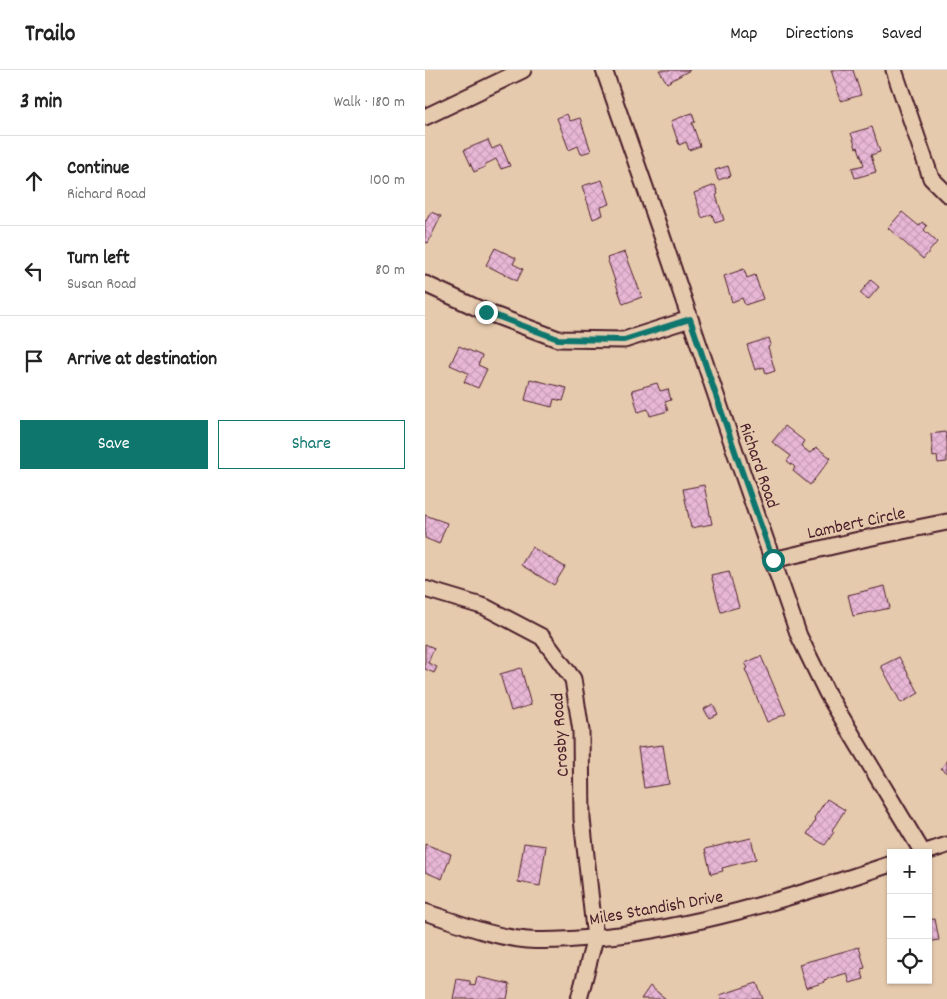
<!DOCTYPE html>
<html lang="en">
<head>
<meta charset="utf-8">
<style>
	body { margin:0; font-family:Dekko,sans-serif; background:#f2f2f2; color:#222 }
	.controls { position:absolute; right:15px; bottom:15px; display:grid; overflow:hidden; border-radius:0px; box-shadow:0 1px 4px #0004 }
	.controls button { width:45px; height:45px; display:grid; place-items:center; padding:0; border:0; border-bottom:1px solid #e0e0e0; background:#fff; color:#222; font:25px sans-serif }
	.stop { position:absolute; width:15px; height:15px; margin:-11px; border:4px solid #0f766e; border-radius:50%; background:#fff }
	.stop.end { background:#0f766e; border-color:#fff; box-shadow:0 1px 5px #0008 }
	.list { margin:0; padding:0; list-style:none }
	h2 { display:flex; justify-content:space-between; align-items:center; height:65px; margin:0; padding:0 20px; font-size:21px }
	h2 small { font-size:16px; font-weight:400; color:#767676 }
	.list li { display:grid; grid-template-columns:32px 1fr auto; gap:15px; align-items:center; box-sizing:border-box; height:90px; padding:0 20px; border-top:1px solid #e0e0e0 }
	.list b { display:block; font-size:19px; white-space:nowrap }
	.list p { margin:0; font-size:16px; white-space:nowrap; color:#767676 }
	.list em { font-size:16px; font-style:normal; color:#767676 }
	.actions { display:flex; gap:10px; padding:15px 20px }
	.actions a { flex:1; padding:11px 0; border:1px solid #0f766e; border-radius:0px; text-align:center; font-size:18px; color:#0f766e }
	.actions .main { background:#0f766e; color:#fff }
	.icon { flex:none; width:28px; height:28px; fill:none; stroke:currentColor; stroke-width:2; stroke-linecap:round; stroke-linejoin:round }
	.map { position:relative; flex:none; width:522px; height:929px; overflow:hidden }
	header { display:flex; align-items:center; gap:30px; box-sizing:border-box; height:70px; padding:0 25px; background:#fff; border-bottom:1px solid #e0e0e0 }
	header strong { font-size:24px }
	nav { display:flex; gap:28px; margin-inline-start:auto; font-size:18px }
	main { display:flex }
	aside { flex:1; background:#fff }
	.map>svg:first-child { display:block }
</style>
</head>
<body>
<header>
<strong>Trailo</strong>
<nav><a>Map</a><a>Directions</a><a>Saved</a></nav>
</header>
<main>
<aside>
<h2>3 min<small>Walk · 180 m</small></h2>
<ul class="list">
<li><svg class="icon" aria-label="ahead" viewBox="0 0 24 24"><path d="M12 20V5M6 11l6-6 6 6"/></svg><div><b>Continue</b><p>Richard Road</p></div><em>100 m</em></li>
<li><svg class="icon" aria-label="left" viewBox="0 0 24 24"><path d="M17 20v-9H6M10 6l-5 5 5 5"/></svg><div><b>Turn left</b><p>Susan Road</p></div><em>80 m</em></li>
<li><svg class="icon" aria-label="arrive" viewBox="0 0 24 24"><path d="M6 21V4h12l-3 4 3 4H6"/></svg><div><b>Arrive at destination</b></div></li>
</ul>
<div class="actions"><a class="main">Save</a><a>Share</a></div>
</aside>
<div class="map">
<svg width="522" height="929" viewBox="0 0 522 929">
	<defs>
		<pattern id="building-cross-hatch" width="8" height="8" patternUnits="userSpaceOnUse" patternTransform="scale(1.25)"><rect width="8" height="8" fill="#e9b7d6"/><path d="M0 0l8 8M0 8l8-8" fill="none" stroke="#c99db8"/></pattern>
	</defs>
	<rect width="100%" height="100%" fill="#e6caad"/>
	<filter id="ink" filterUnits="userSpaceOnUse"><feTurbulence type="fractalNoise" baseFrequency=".02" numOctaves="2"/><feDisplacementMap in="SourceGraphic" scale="10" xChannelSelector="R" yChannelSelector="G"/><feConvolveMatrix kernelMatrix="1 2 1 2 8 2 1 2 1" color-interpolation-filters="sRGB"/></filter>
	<g filter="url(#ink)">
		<!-- building -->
		<g fill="url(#building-cross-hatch)" stroke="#4a1f2b">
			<polygon points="234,0 265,0 242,13"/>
			<polygon points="406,0 428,0 436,25 416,31"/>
			<polygon points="267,43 270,52 267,53 275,76 264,80 261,72 254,75 246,51"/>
			<polygon points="142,44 145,51 155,48 166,81 156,84 153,76 144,80 132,48"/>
			<polygon points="447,57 455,82 446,85 451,102 430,108 427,98 439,95 433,77 431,78 426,63"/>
			<polygon points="63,70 67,79 76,75 85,96 76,99 71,89 59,95 60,97 49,102 39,80"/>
			<polygon points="303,96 306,106 293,110 290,100"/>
			<polygon points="177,110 185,134 176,137 178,145 168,149 157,116"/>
			<polygon points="290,115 293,124 291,125 299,150 290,153 287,144 277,148 269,123"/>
			<polygon points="6,142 16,146 3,173 0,172 0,150 1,151"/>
			<polygon points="477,142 494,156 497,152 502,156 499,160 512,172 498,189 463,158"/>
			<polygon points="70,178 91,188 88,194 98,199 92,211 61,195"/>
			<polygon points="200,182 217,227 198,234 182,188"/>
			<polygon points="319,199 322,208 330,205 338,229 320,235 317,228 307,232 299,206"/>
			<polygon points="446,210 454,217 443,230 435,223"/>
			<polygon points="344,268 346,275 343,277 350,301 341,304 339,297 330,300 322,275"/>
			<polygon points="34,276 57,286 53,295 62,299 53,318 39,312 43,303 25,295"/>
			<polygon points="105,309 142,318 138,331 129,329 127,337 100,330"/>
			<polygon points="232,313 235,321 243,319 246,330 240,332 243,341 225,346 223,339 213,342 207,320"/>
			<polygon points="360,356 379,371 376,376 385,383 391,377 406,388 385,415 368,401 370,397 362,391 366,386 347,372"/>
			<polygon points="520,362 522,369 522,392 513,393 512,386 508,387 506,364"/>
			<polygon points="279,415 287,454 266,458 258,419"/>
			<polygon points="0,445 22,453 14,474 0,468"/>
			<polygon points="107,477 140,497 129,515 96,495"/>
			<polygon points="304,501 314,537 296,542 286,505"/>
			<polygon points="460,516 465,538 428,546 423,525"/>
			<polygon points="0,574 9,578 3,593 12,597 9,603 0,599"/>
			<polygon points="336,586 361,644 342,652 320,599 323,598 320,593"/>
			<polygon points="474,587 494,623 476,633 456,596"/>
			<polygon points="96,598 106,635 86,641 75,604"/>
			<polygon points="288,634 293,644 284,648 279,639"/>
			<polygon points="238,675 244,714 219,718 213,678"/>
			<polygon points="522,690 522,703 516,699"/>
			<polygon points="402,729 420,740 407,760 409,762 400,775 382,764 391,750 389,748"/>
			<polygon points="326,768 331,789 297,798 298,801 286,804 280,779"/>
			<polygon points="99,773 121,776 115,816 93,812"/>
			<polygon points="0,774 26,784 17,809 0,802"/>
			<polygon points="510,849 514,870 503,872 503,850"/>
			<polygon points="434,877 440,898 436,899 439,909 425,913 422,903 399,910 400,912 381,918 374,894"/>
			<polygon points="52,907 85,914 82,929 28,929 32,909 45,911 45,915 50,916"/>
			<polygon points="332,913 338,929 296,929 295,925"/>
			<polygon points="225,916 241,929 216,929"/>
		</g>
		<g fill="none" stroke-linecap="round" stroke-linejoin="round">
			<defs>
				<g id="street">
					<polyline points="179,0 236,163 316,399 374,566 402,623 498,783"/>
					<polyline points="469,0 506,108 522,124"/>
					<polyline points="0,47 98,0"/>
					<polyline points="0,214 61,242 133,269 199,270 265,249"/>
					<polyline points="348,490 438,469 522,452"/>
					<polyline points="0,519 60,537 117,567 148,609 156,661 157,749 170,868 154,929"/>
					<polyline points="498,783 522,775"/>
					<path d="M0,842C34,853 67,867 102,870C132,872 164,868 194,865C287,853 377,824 466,794"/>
				</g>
			</defs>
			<!-- street casing -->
			<use href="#street" stroke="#4a1f2b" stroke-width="19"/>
			<!-- street -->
			<use href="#street" stroke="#e6caad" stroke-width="15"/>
		</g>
	</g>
	<g fill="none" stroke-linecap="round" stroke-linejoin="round" filter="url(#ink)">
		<!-- route -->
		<polyline stroke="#0f766e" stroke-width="6" points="61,242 133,269 199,270 265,249 316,399 348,490"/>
	</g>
	<g text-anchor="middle" stroke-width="4.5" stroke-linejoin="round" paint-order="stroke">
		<!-- street labels -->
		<g font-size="18" fill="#4a1f2b" stroke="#e6caad">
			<text transform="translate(335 395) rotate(71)" y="6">Richard Road</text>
			<text transform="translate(431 452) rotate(-12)" y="6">Lambert Circle</text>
			<text transform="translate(134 665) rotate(-94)" y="6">Crosby Road</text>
			<text transform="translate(231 837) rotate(-10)" y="6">Miles Standish Drive</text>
		</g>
	</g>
</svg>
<div class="controls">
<button>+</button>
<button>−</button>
<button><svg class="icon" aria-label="locate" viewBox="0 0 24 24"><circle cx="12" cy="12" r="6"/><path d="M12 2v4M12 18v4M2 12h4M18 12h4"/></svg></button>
</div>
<div class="stop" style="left:348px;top:490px"></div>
<div class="stop end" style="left:61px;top:242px"></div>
</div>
</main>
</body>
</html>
